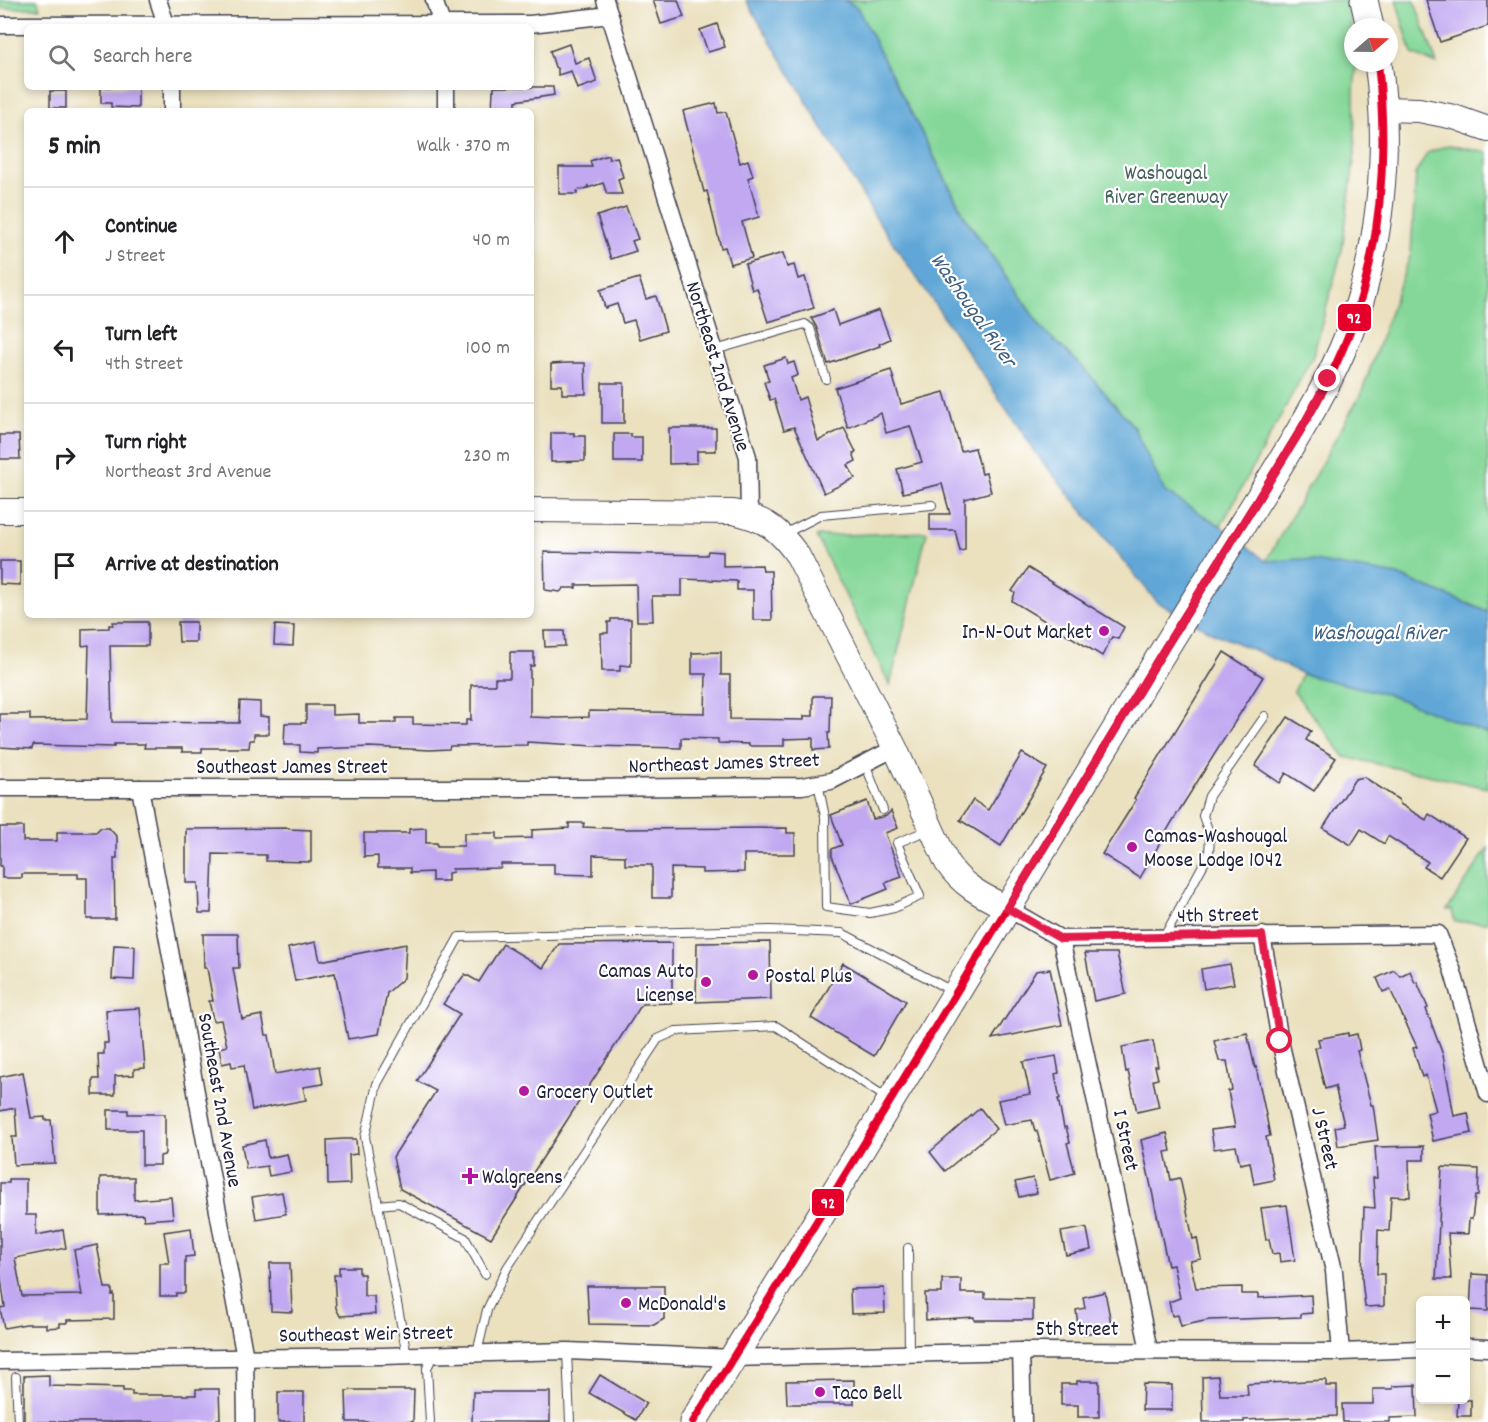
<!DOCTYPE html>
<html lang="en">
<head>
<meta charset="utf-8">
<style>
	body { margin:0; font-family:Dekko,sans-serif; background:#f6f6f6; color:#202124 }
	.controls { position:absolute; right:18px; bottom:18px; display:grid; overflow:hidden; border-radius:9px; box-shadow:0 3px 9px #0003 }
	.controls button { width:54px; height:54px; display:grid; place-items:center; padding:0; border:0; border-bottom:2px solid #e0e0e0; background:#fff; color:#202124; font:30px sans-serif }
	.compass { position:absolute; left:1344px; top:18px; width:54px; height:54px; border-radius:50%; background:#fff; box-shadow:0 3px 9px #0003; rotate:70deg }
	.stop { position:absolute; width:18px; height:18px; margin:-14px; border:4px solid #e11d48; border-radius:50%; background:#fff }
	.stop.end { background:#e11d48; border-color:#fff; box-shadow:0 2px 6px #0008 }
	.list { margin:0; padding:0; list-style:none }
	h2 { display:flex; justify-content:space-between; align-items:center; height:78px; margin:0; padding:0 24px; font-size:26px }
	h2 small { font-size:20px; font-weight:400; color:#757577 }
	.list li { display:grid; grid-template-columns:39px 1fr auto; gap:18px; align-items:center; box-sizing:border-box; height:108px; padding:0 24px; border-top:2px solid #e0e0e0 }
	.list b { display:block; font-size:22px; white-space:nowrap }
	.list p { margin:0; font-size:20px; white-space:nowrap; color:#757577 }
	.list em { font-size:20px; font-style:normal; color:#757577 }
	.icon { flex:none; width:33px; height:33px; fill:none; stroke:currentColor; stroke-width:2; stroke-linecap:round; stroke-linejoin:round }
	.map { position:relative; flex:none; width:1488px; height:1422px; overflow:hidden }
	.search { position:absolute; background:#fff; box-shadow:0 3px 9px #0003; left:24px; top:24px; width:510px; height:66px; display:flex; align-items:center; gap:15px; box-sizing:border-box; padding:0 21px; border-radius:9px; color:#757577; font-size:22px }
	.panel { position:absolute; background:#fff; box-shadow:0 3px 9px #0003; left:24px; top:108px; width:510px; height:510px; border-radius:9px }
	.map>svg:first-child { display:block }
</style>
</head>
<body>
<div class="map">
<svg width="1488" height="1422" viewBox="0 0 1488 1422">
	<rect width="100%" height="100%" fill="#fff"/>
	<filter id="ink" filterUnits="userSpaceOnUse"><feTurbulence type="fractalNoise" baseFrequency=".0167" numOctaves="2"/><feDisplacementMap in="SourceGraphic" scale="12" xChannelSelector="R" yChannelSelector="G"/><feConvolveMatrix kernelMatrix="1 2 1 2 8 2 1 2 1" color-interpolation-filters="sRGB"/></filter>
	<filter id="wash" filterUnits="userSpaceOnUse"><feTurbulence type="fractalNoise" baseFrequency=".008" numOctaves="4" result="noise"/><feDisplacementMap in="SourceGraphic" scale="24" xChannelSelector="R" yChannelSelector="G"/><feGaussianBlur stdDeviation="1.35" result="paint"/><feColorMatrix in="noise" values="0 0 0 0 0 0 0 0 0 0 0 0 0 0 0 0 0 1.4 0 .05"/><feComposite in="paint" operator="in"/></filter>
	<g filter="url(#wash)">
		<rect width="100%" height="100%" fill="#ebe1bf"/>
		<!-- green -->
		<g fill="#84d798" stroke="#537c6a" stroke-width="1.5">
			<polygon points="0,0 37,0 40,8 0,8"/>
			<polygon points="845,0 1345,0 1353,32 1353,63 1357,63 1354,87 1355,153 1342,250 1313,356 1221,526 1164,492 1133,426 1081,365 1043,330 966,218 857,8"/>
			<polygon points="1396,0 1414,0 1437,64 1412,54"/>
			<polygon points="1448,145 1488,153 1488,612 1397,575 1266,561 1361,394 1411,253 1416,173 1427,153"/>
			<polygon points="927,532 890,685 816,536"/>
			<polygon points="1302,674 1386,694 1488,734 1488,788 1345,757 1294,692"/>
			<polygon points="1488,848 1488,922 1455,922 1452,910 1447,910"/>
		</g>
		<!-- water -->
		<polygon fill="#61a7d7" stroke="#426489" stroke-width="1.5" points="746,0 845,0 857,7 966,219 1043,330 1081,365 1133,426 1165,492 1221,526 1266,561 1302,559 1397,575 1488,612 1488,734 1386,694 1302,674 1261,653 1213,633 1157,602 1041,460 874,215"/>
		<g id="blocks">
			<!-- building -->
			<g fill="#c1a8f1">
				<polygon points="653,0 678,0 684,17 661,24"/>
				<polygon points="1426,0 1488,0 1488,26 1440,42"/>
				<polygon points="717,24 725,47 708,52 700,30"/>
				<polygon points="569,44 575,63 589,58 597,82 577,89 571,71 558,75 558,69 555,67 550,51"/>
				<polygon points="101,87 138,87 138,108 111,107 111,103 101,103"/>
				<polygon points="494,87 553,87 554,95 516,101 516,111 492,111 493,90 494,90"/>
				<rect x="50" y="91" width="16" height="17"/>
				<polygon points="716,103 718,113 726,112 740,163 748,160 753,176 748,178 759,217 742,222 752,258 730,264 725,247 721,248 707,191 704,192 683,111"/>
				<polygon points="608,155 609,159 617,157 623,177 618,179 622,194 607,194 603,183 588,188 588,185 587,188 577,191 577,194 559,194 559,167 592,167 590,161"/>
				<polygon points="626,207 638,239 632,241 636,251 611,259 597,216"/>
				<polygon points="783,253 787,267 794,265 798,279 805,277 814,308 768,322 757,288 752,290 745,264"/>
				<polygon points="639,278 646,299 656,296 666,331 640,339 634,320 623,323 617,304 605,308 600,290"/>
				<polygon points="833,310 838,325 879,310 890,339 879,344 880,346 828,364 816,326 811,318"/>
				<polygon points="786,358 788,364 794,362 798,375 791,378 798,400 805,397 818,441 844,428 856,452 853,453 856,461 848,465 855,478 824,493 794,427 784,430 774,399 770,400 764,382 769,381 764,365"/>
				<polygon points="567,363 585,363 586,394 562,394 562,385 551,385 551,364"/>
				<polygon points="891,370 901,404 944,392 961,451 975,448 982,474 986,473 991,492 965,499 965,550 960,551 955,530 930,530 930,514 950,514 942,484 903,493 897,469 922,462 910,426 886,433 881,413 848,428 835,388"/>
				<rect x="602" y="383" width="22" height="40"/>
				<polygon points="669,428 716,428 716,451 697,451 697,463 669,464"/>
				<polygon points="551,433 574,433 574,436 585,436 585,461 551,462"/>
				<polygon points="614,434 631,434 631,437 642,437 642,462 614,462"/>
				<polygon points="0,435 19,435 20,459 0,459"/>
				<polygon points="708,551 723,552 723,566 762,565 763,571 771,571 772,620 753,620 753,590 737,590 737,581 682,579 682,596 652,596 653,621 637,621 636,584 576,585 576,588 564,588 560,592 545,590 544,552 707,555"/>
				<polygon points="0,561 20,561 20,585 0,584"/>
				<polygon points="1028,568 1124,627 1118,639 1112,637 1102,656 1012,601 1015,593 1012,591"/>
				<polygon points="611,619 631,619 631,666 620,665 620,671 602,671 601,633 608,633 608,622 611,622"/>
				<polygon points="113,622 148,622 148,646 110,646 112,722 239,723 240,701 260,702 260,716 269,717 269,734 254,734 254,740 250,740 249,748 202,748 202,752 182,752 182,748 144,748 145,744 114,744 114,747 33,745 32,749 0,747 0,714 30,714 30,720 87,719 89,645 82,646 82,629 109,628 109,625 113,625"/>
				<polygon points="178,622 196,622 196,642 179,642"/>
				<polygon points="275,625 294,626 293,646 274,645"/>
				<polygon points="544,631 564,631 565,646 545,647"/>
				<polygon points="510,652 534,652 534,666 530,666 530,717 559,718 589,717 589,711 705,713 706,674 692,674 692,653 721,652 721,675 730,675 730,719 804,720 804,716 813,716 813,696 831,696 830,733 828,733 829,749 813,750 813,738 784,739 784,746 749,746 749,744 718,743 718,739 681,738 681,748 594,746 527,742 527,745 450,746 449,749 430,750 370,747 317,749 317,753 300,752 300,745 284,745 285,723 306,723 306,705 332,705 332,715 359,714 359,723 396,723 396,718 413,718 413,724 466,725 466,720 471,720 471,685 495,685 495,678 510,678"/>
				<polygon points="1224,652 1263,677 1172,822 1140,878 1102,854 1136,800 1134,798"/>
				<polygon points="1288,717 1311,731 1306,740 1336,758 1314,791 1286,773 1280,783 1255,766"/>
				<polygon points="1022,753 1047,768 1001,846 960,820 973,800 988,810"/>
				<polygon points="1364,777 1399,800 1400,804 1426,820 1429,814 1466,838 1440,877 1424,867 1428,862 1388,836 1384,844 1361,829 1351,845 1323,828 1355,779"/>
				<polygon points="867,801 873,819 886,816 891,811 898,828 885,833 902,877 885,883 888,889 851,904 832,856 832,849 842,845 831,815"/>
				<polygon points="569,823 584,823 583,827 625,829 787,828 787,833 795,833 795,854 744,854 744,872 702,873 702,869 671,868 671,898 652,898 652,865 625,865 625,856 593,855 593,875 554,874 554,864 501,864 501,868 452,869 453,872 448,873 448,881 432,881 432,872 410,873 410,868 378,868 378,856 364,857 364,833 409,833 409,829 426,828 426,843 437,843 437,846 464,846 464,833 497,833 497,839 532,838 532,830 569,828"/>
				<polygon points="0,827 23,827 23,841 57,841 57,832 96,832 100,828 109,828 117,837 117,858 114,858 115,919 87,919 87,878 78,878 78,874 22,874 22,878 2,878 2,866 0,866"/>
				<polygon points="289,828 289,829 311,830 311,862 266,861 266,855 213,854 211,913 199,913 198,883 186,883 186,829"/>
				<polygon points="203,934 238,934 239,968 233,968 242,1019 262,1015 266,1035 269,1035 275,1074 320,1066 323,1084 303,1087 306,1100 252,1110 244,1065 232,1067 231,1062 222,1064 219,1048 227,1046 221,1020 213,1021 212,1015 209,1001 213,1001 207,968 204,968"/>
				<polygon points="316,942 320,961 406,944 404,978 387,993 379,1034 348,1039 335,973 295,981 288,948"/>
				<polygon points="770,942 771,999 696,1002 697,943"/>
				<polygon points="672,943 672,1003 642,1004 491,1238 400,1189 393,1157 436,1091 417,1081 460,1014 443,1004 465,974 479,982 503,944 543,968 559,944"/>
				<polygon points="114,945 135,946 134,980 112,979"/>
				<polygon points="1085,953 1117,953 1126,994 1094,1001"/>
				<polygon points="843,963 906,1001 874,1056 811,1018"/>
				<polygon points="1230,964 1234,984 1204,989 1201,969"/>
				<polygon points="1050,969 1062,1025 992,1039 1036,971"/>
				<polygon points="1394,970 1400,976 1410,971 1415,983 1417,982 1428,1008 1426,1009 1443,1055 1454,1116 1468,1113 1472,1133 1433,1141 1427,1113 1436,1111 1426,1075 1422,1077 1413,1048 1417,1047 1390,989 1383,992 1377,978"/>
				<polygon points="140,1008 145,1068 134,1069 134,1075 115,1076 115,1095 93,1095 93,1079 99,1079 98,1054 104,1054 104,1043 108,1043 106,1010"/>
				<polygon points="1247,1033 1255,1068 1256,1067 1267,1120 1270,1136 1266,1137 1274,1180 1254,1184 1250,1162 1240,1164 1236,1146 1214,1149 1211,1130 1235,1127 1228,1091 1232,1090 1227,1061 1219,1061 1214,1041"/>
				<polygon points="1348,1033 1348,1036 1357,1034 1360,1050 1357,1051 1371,1105 1373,1105 1378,1140 1338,1146 1335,1127 1344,1125 1335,1086 1325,1089 1315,1048 1320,1047 1318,1039"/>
				<polygon points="1153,1041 1158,1066 1155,1066 1158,1079 1153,1080 1159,1107 1137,1112 1128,1071 1126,1072 1122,1047"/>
				<polygon points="1056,1056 1059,1073 1055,1074 1060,1099 1058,1099 1064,1128 1066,1127 1070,1142 1067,1143 1075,1173 1050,1180 1037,1131 1035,1131 1032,1120 1004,1125 998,1100 1030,1094 1023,1062"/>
				<polygon points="23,1072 31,1118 45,1117 45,1120 51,1120 55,1163 14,1165 12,1137 17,1137 15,1108 0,1111 0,1077"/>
				<polygon points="980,1108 996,1129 945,1171 930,1152"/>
				<polygon points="108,1110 128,1110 128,1114 165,1114 165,1153 164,1155 160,1156 160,1165 142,1165 142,1130 108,1130"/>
				<polygon points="1167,1133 1171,1151 1165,1152 1171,1180 1180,1178 1193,1239 1197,1238 1201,1259 1190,1261 1196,1288 1242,1287 1242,1294 1258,1294 1258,1298 1311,1295 1312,1313 1301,1314 1301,1317 1209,1320 1181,1326 1178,1315 1172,1316 1169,1302 1180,1298 1173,1265 1168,1266 1141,1140"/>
				<polygon points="343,1139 356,1139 357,1154 349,1155 350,1184 328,1185 327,1140"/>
				<polygon points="265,1140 268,1158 287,1154 291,1172 269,1176 267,1166 246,1169 242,1145"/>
				<polygon points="1424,1146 1424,1160 1409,1160 1410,1197 1391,1196 1389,1231 1378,1230 1377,1274 1384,1274 1384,1306 1365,1307 1362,1279 1364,1207 1375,1208 1373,1178 1377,1178 1375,1147"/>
				<polygon points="1442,1167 1479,1169 1478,1196 1475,1196 1472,1219 1469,1219 1468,1234 1448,1233 1451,1279 1436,1279"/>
				<polygon points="100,1177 134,1177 134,1200 171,1197 173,1218 144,1220 143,1214 100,1215"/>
				<polygon points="1033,1178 1037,1193 1019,1197 1015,1182"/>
				<polygon points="9,1179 26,1179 26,1215 36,1215 36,1235 63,1230 66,1248 15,1258 22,1296 82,1295 74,1250 97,1245 105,1288 112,1288 112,1295 114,1294 114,1319 67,1320 67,1323 60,1323 60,1327 46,1328 46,1324 26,1324 4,1328 0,1308 5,1307 0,1272 0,1183 9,1183"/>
				<polygon points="282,1192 286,1214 256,1219 252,1197"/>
				<polygon points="1287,1205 1295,1260 1280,1262 1279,1253 1272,1254 1269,1239 1266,1240 1261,1208"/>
				<polygon points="191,1228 194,1256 185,1257 185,1293 176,1293 176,1296 160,1296 160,1263 169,1263 164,1232"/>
				<polygon points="1084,1228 1087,1229 1091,1250 1066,1255 1061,1232"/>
				<polygon points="270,1263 290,1263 292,1312 271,1311"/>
				<polygon points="339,1267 359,1267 359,1274 364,1274 364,1296 374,1296 375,1314 340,1316 336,1308 334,1275 339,1275"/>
				<polygon points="1472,1274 1488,1275 1488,1311 1470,1310"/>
				<polygon points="942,1279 961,1279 961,1293 985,1293 985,1298 1033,1299 1033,1320 974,1320 974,1317 926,1320 925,1293 942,1293"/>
				<polygon points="587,1286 664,1286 664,1319 654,1325 589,1324"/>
				<polygon points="884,1288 885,1313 851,1314 850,1289"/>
				<polygon points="1105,1292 1112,1328 1084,1334 1082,1324 1078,1325 1076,1310 1085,1308 1083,1297"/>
				<polygon points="49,1375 49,1386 123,1388 123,1391 132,1391 132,1395 196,1395 196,1389 219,1389 220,1419 217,1419 217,1422 24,1422 24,1376"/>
				<polygon points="600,1375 646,1403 636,1420 589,1393"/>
				<polygon points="1218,1376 1220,1395 1248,1395 1247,1384 1326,1380 1326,1386 1337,1386 1337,1416 1244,1420 1244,1422 1203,1422 1202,1377"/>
				<polygon points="854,1380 854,1404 787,1404 786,1381"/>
				<polygon points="1077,1381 1099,1381 1099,1417 1078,1417 1078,1405 1061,1405 1061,1384 1077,1384"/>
				<polygon points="1143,1384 1172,1385 1172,1410 1142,1410"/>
				<polygon points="1416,1385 1417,1417 1390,1418 1390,1422 1343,1422 1342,1404 1373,1404 1373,1389 1393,1389 1393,1386"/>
				<polygon points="355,1390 414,1390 413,1422 347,1422 346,1391"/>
				<rect x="278" y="1392" width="26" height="30"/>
				<polygon points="473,1392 550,1392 550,1422 472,1422"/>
				<polygon points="1458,1400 1471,1400 1471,1416 1457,1416"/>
			</g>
		</g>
	</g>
	<g filter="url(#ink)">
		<use href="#blocks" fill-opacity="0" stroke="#403f4f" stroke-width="1.5"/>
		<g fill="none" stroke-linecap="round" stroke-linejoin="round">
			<defs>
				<g id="lane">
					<polyline points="715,350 805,324 810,328 826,379"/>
					<polyline points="784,534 821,515 932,505"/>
					<polyline points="865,763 883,810"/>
					<polyline points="818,783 825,817 826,907 870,913 894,908 920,896 897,843 930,829"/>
					<polyline points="1164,937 1209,854 1210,835 1203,816 1209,796 1265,716"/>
					<polyline points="378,1205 399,1203 465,1238 485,1274"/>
					<polyline points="908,1248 909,1354"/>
					<polyline points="567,1351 570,1422"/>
					<polyline points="477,1353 487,1310 507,1268 658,1039 676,1031 776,1026 887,1098"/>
					<polyline points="407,1355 365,1137 377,1084 459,937 770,930 842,933 952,991"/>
					<polyline points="16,1377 18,1422"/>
					<polyline points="430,1422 427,1368 434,1354"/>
				</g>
				<g id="street">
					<polyline points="158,0 167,27"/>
					<polyline points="434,0 443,27"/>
					<polyline points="605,0 748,457 749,515"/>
					<polyline points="0,25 530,24 610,15"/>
					<polyline points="446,87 446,111"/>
					<polyline points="172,111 172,87"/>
					<polyline points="0,788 583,788 802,786 831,781 895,748"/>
					<polyline points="140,788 245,1358 246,1422"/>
					<polyline points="1007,908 1061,939 1438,934 1452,969 1488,1094"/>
					<polyline points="1262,935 1280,1041 1334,1271 1341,1352"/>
					<polyline points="1061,939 1149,1350"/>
					<polyline points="1466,1347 1488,1348"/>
					<polyline points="1021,1351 1023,1422"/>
					<polyline points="0,1361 382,1356 567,1351 733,1358 1021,1351 1341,1352 1420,1349"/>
				</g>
				<g id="secondary">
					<polyline points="1382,109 1419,110 1454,117 1488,129"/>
					<path d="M531,510L733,512C766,519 779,529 798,556L895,748L947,863C962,886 983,896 1007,908"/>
					<polyline points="0,511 27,511"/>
				</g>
				<g id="primary">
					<polyline points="1364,0 1370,27"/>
					<path d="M693,1422C845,1179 993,932 1142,686C1181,622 1221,558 1261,495C1293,442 1328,389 1350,331C1380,250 1391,149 1378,63"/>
				</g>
			</defs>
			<!-- lane casing -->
			<use href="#lane" stroke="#403f4f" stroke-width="10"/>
			<!-- street casing -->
			<use href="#street" stroke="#403f4f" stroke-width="19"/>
			<!-- secondary casing -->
			<use href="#secondary" stroke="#403f4f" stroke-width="26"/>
			<!-- primary casing -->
			<use href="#primary" stroke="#403f4f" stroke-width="29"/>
			<!-- lane -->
			<use href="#lane" stroke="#fff" stroke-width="8"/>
			<!-- street -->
			<use href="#street" stroke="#fff" stroke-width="16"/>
			<!-- secondary -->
			<use href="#secondary" stroke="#fff" stroke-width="24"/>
			<!-- primary -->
			<use href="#primary" stroke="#fff" stroke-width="27"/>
			<defs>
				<path id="bus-1" d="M693,1422C845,1178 993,931 1142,686C1185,615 1230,545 1273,475C1302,428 1331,382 1350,331C1382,245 1388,153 1378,63"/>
			</defs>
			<!-- bus-1 casing -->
			<use href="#bus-1" stroke="#fff" stroke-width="12"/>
			<!-- bus-1 -->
			<use href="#bus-1" stroke="#e4002b" stroke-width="8"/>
		</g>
	</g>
	<g fill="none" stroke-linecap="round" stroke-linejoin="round" filter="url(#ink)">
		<!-- route -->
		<polyline stroke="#e11d48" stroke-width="8" points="1280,1041 1262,935 1061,939 1007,908 1166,646 1301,430 1328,379"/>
	</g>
	<!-- markers -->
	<g fill="#b5179e" stroke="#fff" stroke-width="2">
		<circle cx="1104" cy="631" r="6"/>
		<circle cx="1132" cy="847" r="6"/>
		<circle cx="753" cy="975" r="6"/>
		<circle cx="706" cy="982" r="6"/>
		<circle cx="524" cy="1091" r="6"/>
		<path d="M467 1167h6v6h6v6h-6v6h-6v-6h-6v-6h6z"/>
		<circle cx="626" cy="1303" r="6"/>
		<circle cx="820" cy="1392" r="6"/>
	</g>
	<g text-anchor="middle" stroke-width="4.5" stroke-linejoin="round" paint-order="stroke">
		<!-- park labels -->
		<g font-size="21" fill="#44615c" stroke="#fff">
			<text x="1166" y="179">Washougal<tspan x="1166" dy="24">River Greenway</tspan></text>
		</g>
		<!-- street labels -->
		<g font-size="21" fill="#22223b" stroke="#fff">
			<text transform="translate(719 366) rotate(73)" y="7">Northeast 2nd Avenue</text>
			<text transform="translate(724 762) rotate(-2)" y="7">Northeast James Street</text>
			<text x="292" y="773">Southeast James Street</text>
			<text transform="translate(1218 914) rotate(-1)" y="7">4th Street</text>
			<text transform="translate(221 1100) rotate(80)" y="7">Southeast 2nd Avenue</text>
			<text transform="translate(1326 1138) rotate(77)" y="7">J Street</text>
			<text transform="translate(1127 1140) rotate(78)" y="7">I Street</text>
			<text x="1077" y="1335">5th Street</text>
			<text transform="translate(366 1333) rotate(-1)" y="7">Southeast Weir Street</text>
		</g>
		<!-- poi labels -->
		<g font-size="21" fill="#22223b" stroke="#fff" text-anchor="start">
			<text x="1092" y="638" text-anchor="end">In-N-Out Market</text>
			<text x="1144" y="842">Camas-Washougal<tspan x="1144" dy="24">Moose Lodge 1042</tspan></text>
			<text x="694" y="977" text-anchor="end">Camas Auto<tspan x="694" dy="24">License</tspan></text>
			<text x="765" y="982">Postal Plus</text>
			<text x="536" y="1098">Grocery Outlet</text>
			<text x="482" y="1183">Walgreens</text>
			<text x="638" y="1310">McDonald's</text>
			<text x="832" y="1399">Taco Bell</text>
		</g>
		<!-- water labels -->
		<g font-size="22" font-style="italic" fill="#3e5e81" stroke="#fff">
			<text transform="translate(975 309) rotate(55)" y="8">Washougal River</text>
			<text x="1379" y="639">Washougal River</text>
		</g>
	</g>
	<g stroke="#fff" stroke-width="2">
		<rect x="1337" y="303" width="35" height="29" rx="6" fill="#e4002b"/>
		<rect x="811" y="1188" width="34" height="29" rx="6" fill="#e4002b"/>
	</g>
	<g font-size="16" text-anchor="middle" font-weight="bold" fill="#fff">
		<text x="1354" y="323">92</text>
		<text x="828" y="1208">92</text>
	</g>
</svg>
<div class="controls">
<button>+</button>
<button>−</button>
</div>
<svg class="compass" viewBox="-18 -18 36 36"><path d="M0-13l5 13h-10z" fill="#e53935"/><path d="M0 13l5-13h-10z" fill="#757577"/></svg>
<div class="stop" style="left:1280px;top:1041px"></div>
<div class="stop end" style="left:1328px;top:379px"></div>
<div class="search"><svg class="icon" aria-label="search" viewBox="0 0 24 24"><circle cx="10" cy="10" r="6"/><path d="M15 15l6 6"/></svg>Search here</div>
<section class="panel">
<h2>5 min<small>Walk · 370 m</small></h2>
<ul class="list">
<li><svg class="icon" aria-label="ahead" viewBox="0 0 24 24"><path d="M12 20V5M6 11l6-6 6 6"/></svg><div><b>Continue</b><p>J Street</p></div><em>40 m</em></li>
<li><svg class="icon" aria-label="left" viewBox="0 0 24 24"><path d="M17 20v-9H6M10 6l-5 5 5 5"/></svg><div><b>Turn left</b><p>4th Street</p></div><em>100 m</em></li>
<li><svg class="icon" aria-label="right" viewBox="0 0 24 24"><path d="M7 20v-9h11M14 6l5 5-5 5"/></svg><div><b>Turn right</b><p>Northeast 3rd Avenue</p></div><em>230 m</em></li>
<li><svg class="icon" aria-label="arrive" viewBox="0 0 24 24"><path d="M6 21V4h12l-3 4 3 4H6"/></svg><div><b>Arrive at destination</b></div></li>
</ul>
</section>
</div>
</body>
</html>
